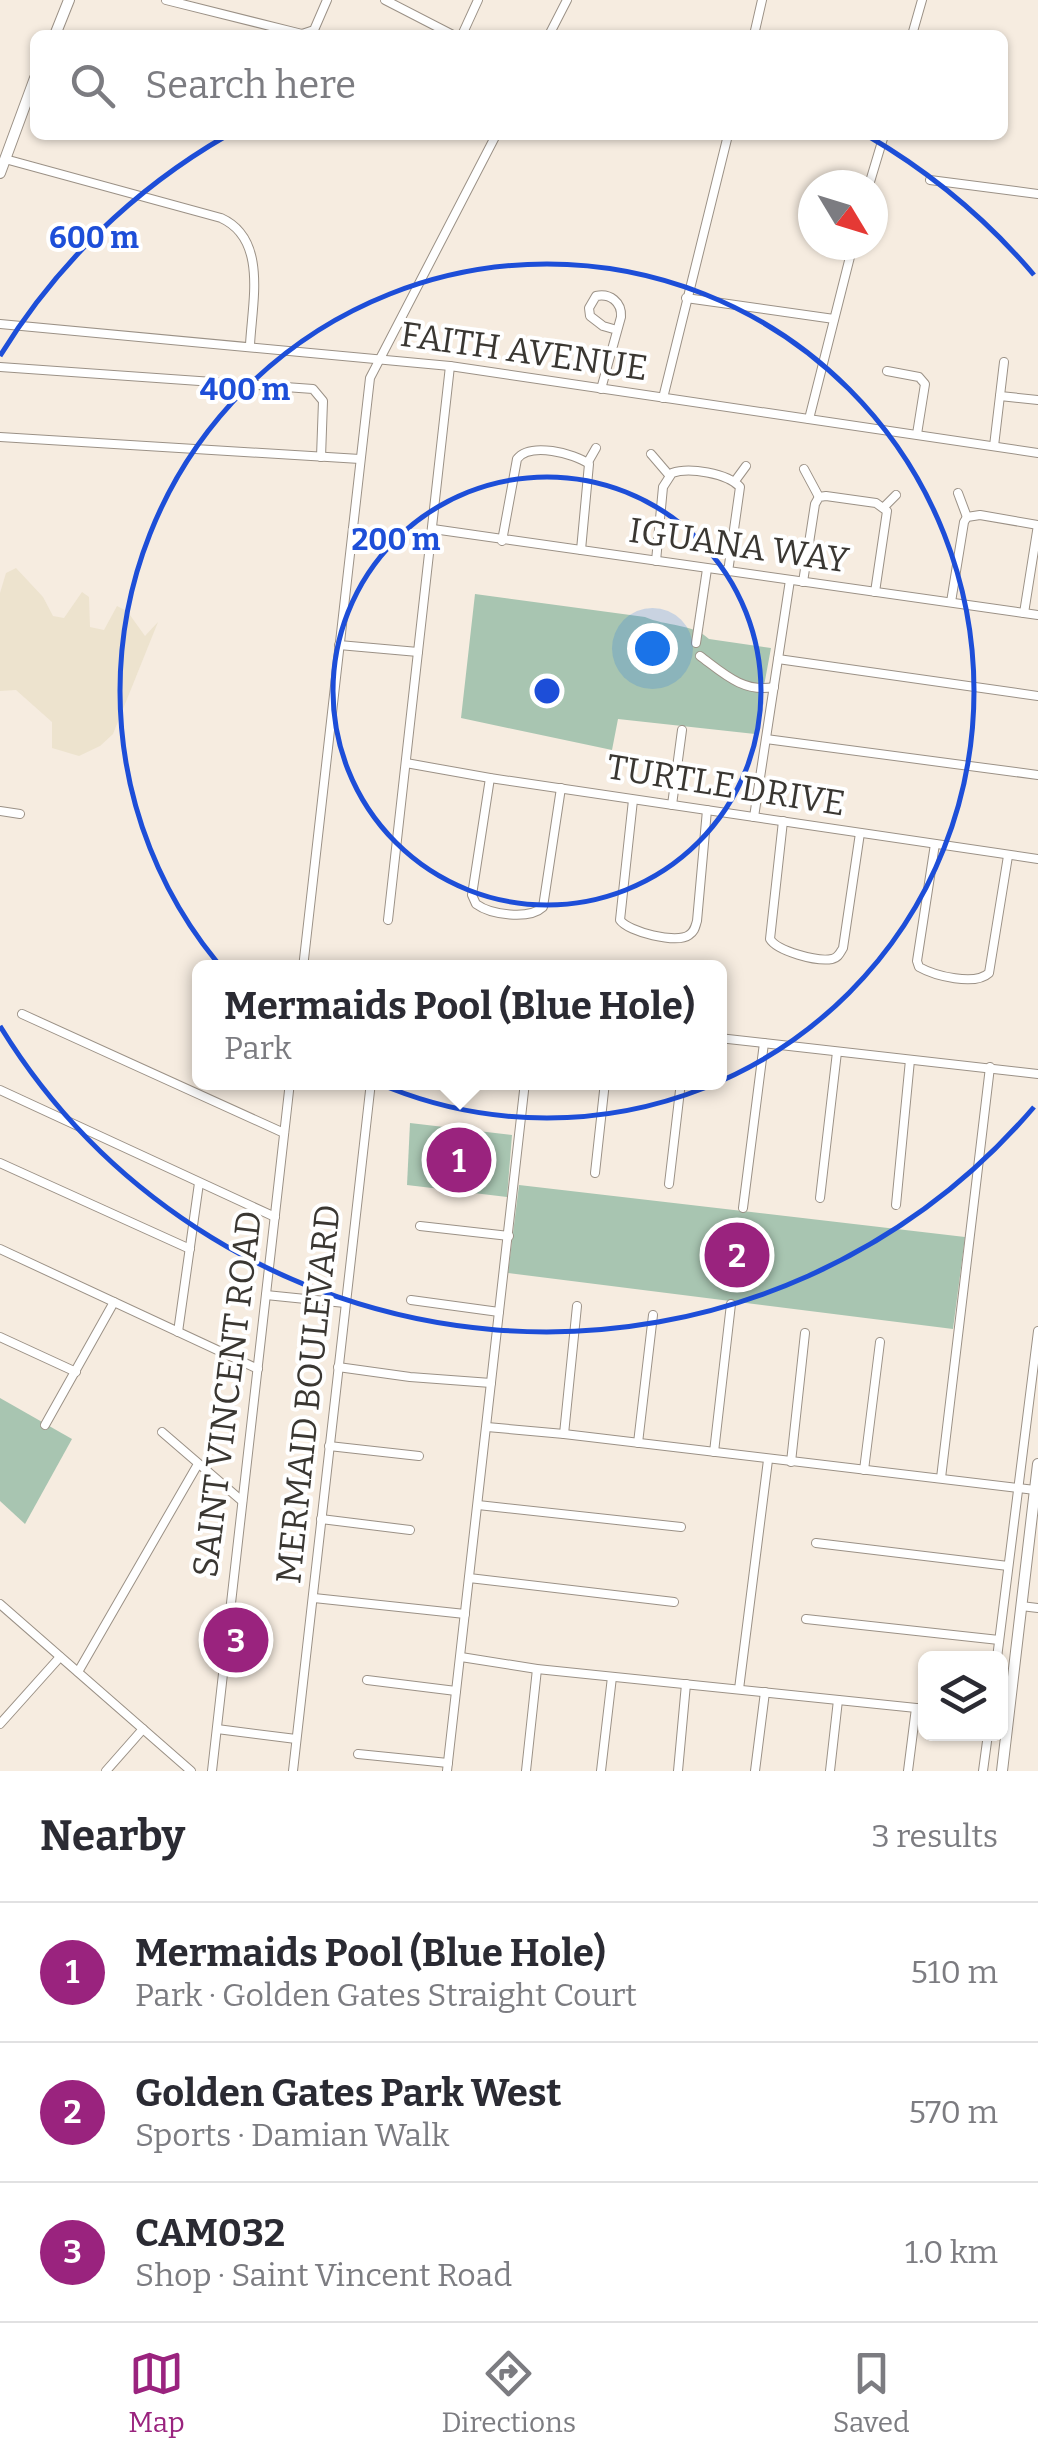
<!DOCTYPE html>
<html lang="en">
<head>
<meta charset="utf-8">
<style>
	body { margin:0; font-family:Bitter,serif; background:#f7f7f7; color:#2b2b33 }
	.controls { position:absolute; right:30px; bottom:30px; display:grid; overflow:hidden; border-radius:15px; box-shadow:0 2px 8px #0004 }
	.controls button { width:90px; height:90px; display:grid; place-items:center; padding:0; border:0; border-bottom:2px solid #e1e1e2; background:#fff; color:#2b2b33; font:50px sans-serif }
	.compass { position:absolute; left:798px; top:170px; width:90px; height:90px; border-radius:50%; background:#fff; box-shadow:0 2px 8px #0004; rotate:128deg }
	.you { position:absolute; left:652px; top:648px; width:35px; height:35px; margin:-25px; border:8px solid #fff; border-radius:50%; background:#1a73e8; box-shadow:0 0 0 15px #1a73e833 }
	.badge { display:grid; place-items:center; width:65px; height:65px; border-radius:50%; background:#9a237e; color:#fff; font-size:32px; font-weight:700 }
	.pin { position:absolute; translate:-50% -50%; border:5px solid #fff; box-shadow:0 2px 10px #0006 }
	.popup { position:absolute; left:192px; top:960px; width:535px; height:130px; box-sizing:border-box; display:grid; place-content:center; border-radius:15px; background:#fff; filter:drop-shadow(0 2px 8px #0005); font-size:32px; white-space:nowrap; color:#7c7c81 }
	.popup b { font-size:38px; color:#2b2b33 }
	.popup::after { content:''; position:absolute; left:50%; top:100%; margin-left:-20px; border:20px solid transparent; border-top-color:#fff }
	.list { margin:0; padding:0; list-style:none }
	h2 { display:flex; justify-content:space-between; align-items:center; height:130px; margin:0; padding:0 40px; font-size:42px }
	h2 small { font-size:32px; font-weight:400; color:#7c7c81 }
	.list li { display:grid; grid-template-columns:65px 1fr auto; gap:30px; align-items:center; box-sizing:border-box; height:140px; padding:0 40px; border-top:2px solid #e1e1e2 }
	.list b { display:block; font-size:38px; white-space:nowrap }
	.list p { margin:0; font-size:32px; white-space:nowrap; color:#7c7c81 }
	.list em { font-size:32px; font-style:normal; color:#7c7c81 }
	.icon { flex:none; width:55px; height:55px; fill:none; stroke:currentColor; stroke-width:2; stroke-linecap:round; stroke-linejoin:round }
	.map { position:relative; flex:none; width:1038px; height:1771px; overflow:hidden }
	.search { position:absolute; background:#fff; box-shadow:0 2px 8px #0004; left:30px; right:30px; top:30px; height:110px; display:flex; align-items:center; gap:25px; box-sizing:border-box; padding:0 35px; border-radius:15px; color:#7c7c81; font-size:38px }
	.sheet { height:550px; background:#fff }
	nav { display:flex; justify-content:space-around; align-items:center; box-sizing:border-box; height:140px; border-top:2px solid #e1e1e2; background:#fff; font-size:28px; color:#7c7c81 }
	nav a { display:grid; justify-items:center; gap:5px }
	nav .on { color:#9a237e }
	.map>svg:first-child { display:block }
</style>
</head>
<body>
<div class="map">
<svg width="1038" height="1771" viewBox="0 0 1038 1771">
	<rect width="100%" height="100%" fill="#f6ece0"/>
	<!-- industrial -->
	<polygon fill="#ede3ce" points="16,568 43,597 53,616 64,618 82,592 89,597 90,627 104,630 117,606 127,611 145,636 158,622 113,734 100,746 79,756 52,748 52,722 16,690 0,691 0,593 6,573"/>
	<!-- green -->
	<g fill="#a8c5b1">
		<path d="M475,594L645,617C665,626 694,624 709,639L771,648L755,734L618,719L612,750L461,718Z"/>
		<polygon points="410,1123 512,1135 507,1197 407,1185"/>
		<polygon points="519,1185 965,1237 953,1329 508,1273"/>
		<polygon points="0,1398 72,1439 25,1524 0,1501"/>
	</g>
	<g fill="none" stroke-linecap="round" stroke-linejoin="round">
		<defs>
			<g id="minor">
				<polyline points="166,0 302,34 314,30 327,0"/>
				<polyline points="385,0 453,35"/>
				<polyline points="462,35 478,0"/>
				<polyline points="549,35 567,0"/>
				<polyline points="754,35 762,0"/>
				<polyline points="912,35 922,0"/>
				<path d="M5,159L221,218C268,239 252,303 250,345"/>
				<polyline points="930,180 1038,194"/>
				<polyline points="869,185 884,135"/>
				<polyline points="686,298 834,319"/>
				<polyline points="0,324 450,366 1038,453"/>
				<polyline points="0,367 313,389 323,401 321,457"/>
				<polyline points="887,371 919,377 925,384 917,434"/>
				<path d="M601,389L621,317C622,302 610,293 596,296L589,308L590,316L603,326L617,330"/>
				<polyline points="1000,396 1038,400"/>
				<polyline points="663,398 728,135"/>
				<polyline points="809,419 853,245"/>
				<polyline points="0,437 360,459"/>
				<polyline points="994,446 1004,362"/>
				<polyline points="651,454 669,475"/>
				<polyline points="588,462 596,448"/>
				<polyline points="804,469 819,497"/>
				<polyline points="735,481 746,466"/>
				<polyline points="958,493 967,517"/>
				<polyline points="884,507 896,495"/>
				<polyline points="433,529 1038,615"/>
				<path d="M502,541L517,459C530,442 574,453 589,464L581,550"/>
				<path d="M656,561L663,487L672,473C689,467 727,473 740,487L728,572"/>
				<polyline points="803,582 815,504 819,497 826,496 876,503 887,511 875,592"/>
				<polyline points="951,602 964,522 967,517 980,515 1038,525"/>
				<polyline points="1024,613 1038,525"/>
				<polyline points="696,643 707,569"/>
				<polyline points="339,645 418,652"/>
				<path d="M700,656C723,673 743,693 774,687"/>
				<polyline points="778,659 1038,696"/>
				<polyline points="766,739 1038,775"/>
				<polyline points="406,763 490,778 1038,859"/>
				<path d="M490,778L472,895L476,904C491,915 529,920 543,907L561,788"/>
				<path d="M633,800L620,920C628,932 677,944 689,935C695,931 695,927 697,921L707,810"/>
				<polyline points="672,805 682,730"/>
				<polyline points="0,811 20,814"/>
				<polyline points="754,817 790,580"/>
				<path d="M783,821L770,939C777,951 817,962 832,959C838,958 840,953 843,948L860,833"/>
				<path d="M935,844L917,961L919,967C935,976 975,986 989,973L1008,856"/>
				<polyline points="388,920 450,366"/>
				<polyline points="303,968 370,378 496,135"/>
				<polyline points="22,1014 284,1133"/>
				<polyline points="719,1038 1038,1074"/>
				<polyline points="427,1082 458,1085"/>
				<polyline points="0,1090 275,1217"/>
				<polyline points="0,1163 190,1249"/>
				<polyline points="595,1173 605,1082"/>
				<polyline points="669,1184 681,1082"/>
				<polyline points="820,1198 837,1052"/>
				<polyline points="896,1205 910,1060"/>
				<polyline points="743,1208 764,1043"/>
				<polyline points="420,1226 509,1236"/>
				<polyline points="0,1249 258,1369"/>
				<polyline points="266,1295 345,1303"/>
				<polyline points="411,1300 499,1312"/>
				<polyline points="178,1332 199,1183"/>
				<polyline points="0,1337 76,1372"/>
				<polyline points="338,1367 410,1377 491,1383"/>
				<polyline points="45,1425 114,1302"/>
				<polyline points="487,1427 564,1434 1035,1490"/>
				<polyline points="162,1432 242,1501"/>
				<polyline points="564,1434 577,1306"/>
				<polyline points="638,1443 653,1315"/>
				<polyline points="329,1446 419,1456"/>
				<polyline points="714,1452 731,1304"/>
				<polyline points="791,1462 805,1333"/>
				<polyline points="864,1470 880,1342"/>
				<polyline points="941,1478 990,1067"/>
				<polyline points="478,1505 681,1527"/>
				<polyline points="321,1519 410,1530"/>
				<polyline points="816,1543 1008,1566"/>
				<polyline points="469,1578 674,1602"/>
				<polyline points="314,1598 465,1614"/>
				<polyline points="0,1604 191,1771"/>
				<polyline points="1021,1606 1038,1608"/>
				<polyline points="806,1619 999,1640"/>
				<polyline points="461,1657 537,1669 926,1709"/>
				<polyline points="997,1658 1038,1331"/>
				<polyline points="78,1672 198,1464"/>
				<polyline points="367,1680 456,1691"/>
				<polyline points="739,1689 768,1460"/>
				<polyline points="0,1724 60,1657"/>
				<polyline points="217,1729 296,1739"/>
				<polyline points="358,1754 448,1763"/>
				<polyline points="106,1771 143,1729"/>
				<polyline points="212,1771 290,1082"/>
				<polyline points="293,1771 371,1082"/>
				<polyline points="447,1771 525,1082"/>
				<polyline points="526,1771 537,1669"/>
				<polyline points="601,1771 612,1677"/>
				<polyline points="678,1771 686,1684"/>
				<polyline points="755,1771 765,1692"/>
				<polyline points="830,1771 838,1700"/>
				<polyline points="908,1771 916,1708"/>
				<polyline points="983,1771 988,1734"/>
			</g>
			<g id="major">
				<polyline points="55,35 69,0"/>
				<polyline points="0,173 35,78"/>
				<polyline points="1002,1771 1038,1464"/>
			</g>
		</defs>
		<!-- minor casing -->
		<use href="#minor" stroke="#9b9186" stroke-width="10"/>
		<!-- major casing -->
		<use href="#major" stroke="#9b9186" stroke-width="12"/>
		<!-- minor -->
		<use href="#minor" stroke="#fff" stroke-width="8"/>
		<!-- major -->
		<use href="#major" stroke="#fff" stroke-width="10"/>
	</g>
	<!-- distance rings -->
	<g fill="none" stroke="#1d4ed8" stroke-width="5">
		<circle cx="547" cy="691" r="214"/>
		<circle cx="547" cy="691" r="427"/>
		<path d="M1034 1107A641 641 0 0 1 0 1026M0 356A641 641 0 0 1 226 136M868 136A641 641 0 0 1 1034 275"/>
	</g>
	<g text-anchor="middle" stroke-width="8" stroke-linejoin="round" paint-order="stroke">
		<!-- street labels -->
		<g font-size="35" fill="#3a3732" stroke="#fff">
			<text transform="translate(524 351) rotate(8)" y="12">FAITH AVENUE</text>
			<text transform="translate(739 545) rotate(8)" y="12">IGUANA WAY</text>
			<text transform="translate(726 785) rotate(9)" y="12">TURTLE DRIVE</text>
			<text transform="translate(227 1394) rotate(-83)" y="12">SAINT VINCENT ROAD</text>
			<text transform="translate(308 1394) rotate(-84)" y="12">MERMAID BOULEVARD</text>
		</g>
	</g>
	<circle cx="547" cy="691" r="15" fill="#1d4ed8" stroke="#fff" stroke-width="5"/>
	<g font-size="30" text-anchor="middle" font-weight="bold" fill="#1d4ed8" stroke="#fff" stroke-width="8" stroke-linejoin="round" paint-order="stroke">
		<text x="94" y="248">600 m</text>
		<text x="245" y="400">400 m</text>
		<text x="396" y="550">200 m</text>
	</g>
</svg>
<div class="controls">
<button><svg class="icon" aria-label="layers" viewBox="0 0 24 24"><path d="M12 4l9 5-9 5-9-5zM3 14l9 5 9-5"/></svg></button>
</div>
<svg class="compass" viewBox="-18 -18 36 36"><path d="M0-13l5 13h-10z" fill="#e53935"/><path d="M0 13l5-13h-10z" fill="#7c7c81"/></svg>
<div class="you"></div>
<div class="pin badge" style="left:459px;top:1160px">1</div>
<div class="popup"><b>Mermaids Pool (Blue Hole)</b>Park</div>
<div class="pin badge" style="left:737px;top:1255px">2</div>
<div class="pin badge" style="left:236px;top:1640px">3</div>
<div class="search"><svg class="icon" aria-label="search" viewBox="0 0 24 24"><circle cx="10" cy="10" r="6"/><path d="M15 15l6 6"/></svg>Search here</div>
</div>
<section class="sheet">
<h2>Nearby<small>3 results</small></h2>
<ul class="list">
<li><span class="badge">1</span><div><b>Mermaids Pool (Blue Hole)</b><p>Park · Golden Gates Straight Court</p></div><em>510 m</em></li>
<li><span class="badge">2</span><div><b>Golden Gates Park West</b><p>Sports · Damian Walk</p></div><em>570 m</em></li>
<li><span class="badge">3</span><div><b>CAM032</b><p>Shop · Saint Vincent Road</p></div><em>1.0 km</em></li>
</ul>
</section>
<nav>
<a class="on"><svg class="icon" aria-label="map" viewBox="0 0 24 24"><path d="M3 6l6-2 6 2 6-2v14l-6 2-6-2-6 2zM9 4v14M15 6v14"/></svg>Map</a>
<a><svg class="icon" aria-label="directions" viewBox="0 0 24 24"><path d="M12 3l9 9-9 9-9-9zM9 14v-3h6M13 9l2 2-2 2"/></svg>Directions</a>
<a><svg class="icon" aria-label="saved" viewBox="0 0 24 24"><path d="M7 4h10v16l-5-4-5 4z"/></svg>Saved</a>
</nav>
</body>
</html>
